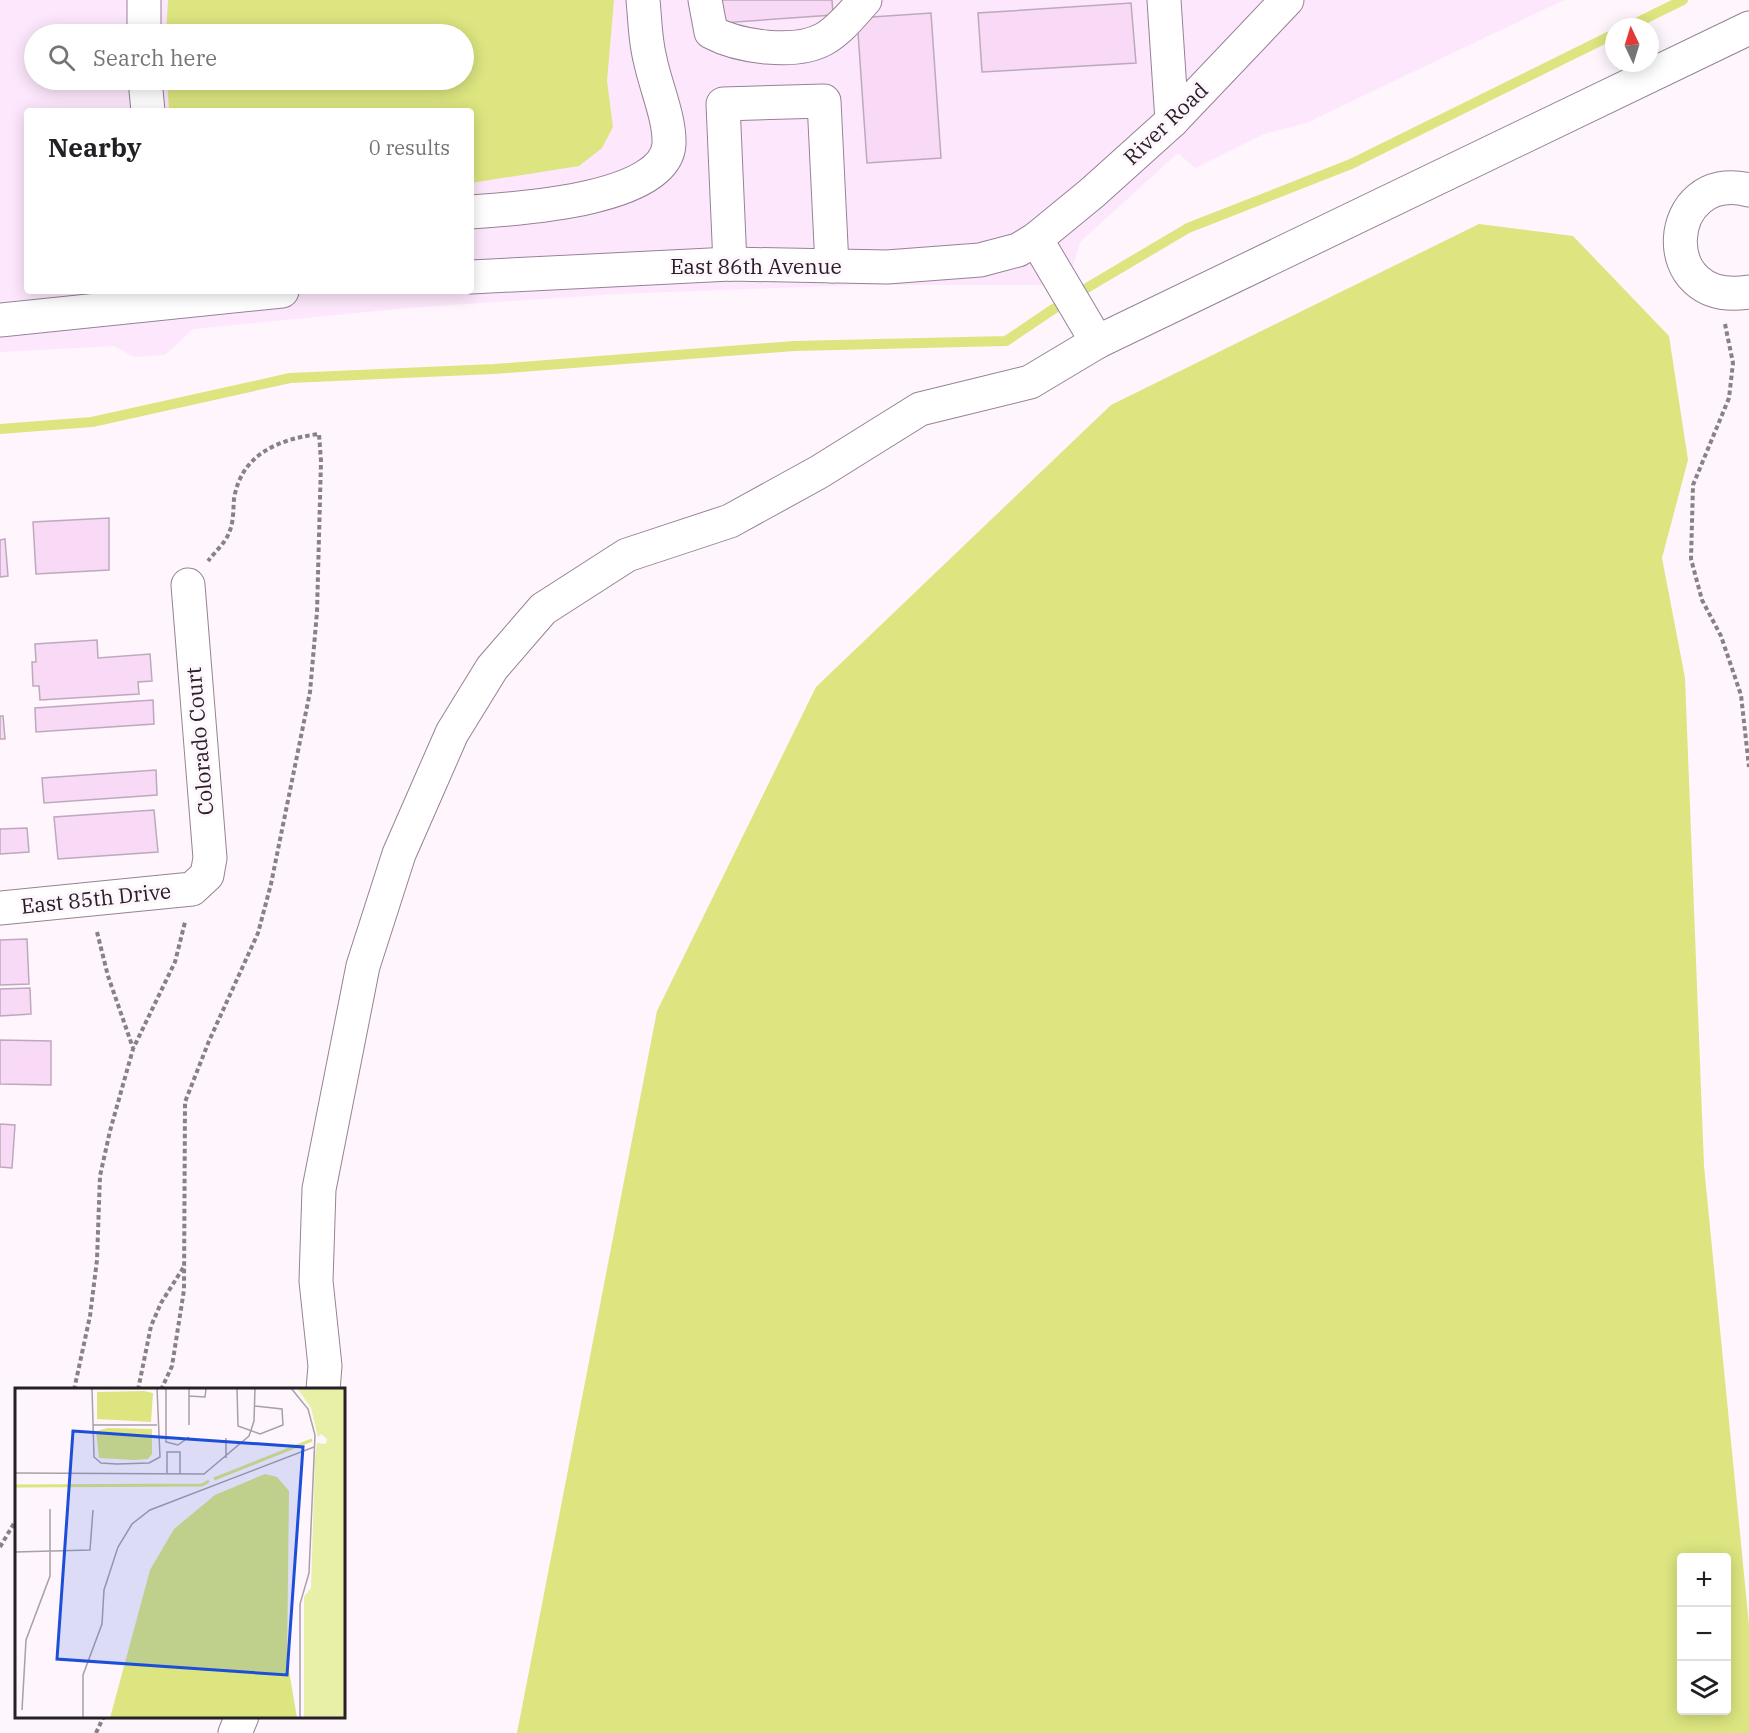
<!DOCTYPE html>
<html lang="en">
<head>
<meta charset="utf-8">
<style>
	body { margin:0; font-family:"IBM Plex Serif",serif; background:#f2f2f2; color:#202124 }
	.controls { position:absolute; right:18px; bottom:18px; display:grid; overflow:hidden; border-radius:6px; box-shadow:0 3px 15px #0003 }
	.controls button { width:54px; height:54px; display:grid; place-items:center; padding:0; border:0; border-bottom:2px solid #e0e0e0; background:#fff; color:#202124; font:30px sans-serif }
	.compass { position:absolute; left:1605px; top:18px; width:54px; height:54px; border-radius:50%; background:#fff; box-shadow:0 3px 15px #0003; rotate:356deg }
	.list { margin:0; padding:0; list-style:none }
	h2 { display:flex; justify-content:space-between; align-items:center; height:78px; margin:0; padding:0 24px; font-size:26px }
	h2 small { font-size:20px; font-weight:400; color:#757577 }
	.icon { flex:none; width:33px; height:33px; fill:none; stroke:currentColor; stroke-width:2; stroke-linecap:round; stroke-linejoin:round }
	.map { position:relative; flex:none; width:1749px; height:1733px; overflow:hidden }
	.search { position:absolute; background:#fff; box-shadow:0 3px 15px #0003; left:24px; top:24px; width:450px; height:66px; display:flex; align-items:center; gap:15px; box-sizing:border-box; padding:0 21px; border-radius:33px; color:#757577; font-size:22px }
	.panel { position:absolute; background:#fff; box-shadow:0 3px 15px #0003; left:24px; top:108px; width:450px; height:186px; border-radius:6px }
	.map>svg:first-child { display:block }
</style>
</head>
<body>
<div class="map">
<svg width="1749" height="1733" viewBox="0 0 1749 1733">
	<rect width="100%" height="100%" fill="#fef5fd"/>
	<!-- built -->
	<path fill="#fde7fc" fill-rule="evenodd" d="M0,0H1564L1306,123L1264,134L1195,168L1178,153L1080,242L1072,269L1046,285H860L616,294L406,308L193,329L165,355L134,357L114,346L0,352ZM34,34H464V80H34ZM27,111H471V291H27Z"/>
	<!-- water -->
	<g fill="#dce57f" fill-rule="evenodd">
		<polygon points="168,0 614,0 607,81 613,127 602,148 579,166 471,183 471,111 169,111 167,80 464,80 464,34 166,34"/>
		<path d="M1479,224L1573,236L1669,336L1688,460L1662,558L1685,678L1704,1166L1749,1625V1733H517L657,1011L816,687L1111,405ZM1682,1558H1726V1710H1682Z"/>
	</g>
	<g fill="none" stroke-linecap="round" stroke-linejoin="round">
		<!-- stream -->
		<g stroke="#dce57f" stroke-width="10">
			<polyline points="1628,27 1683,0"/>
			<polyline points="1085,289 1188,228 1351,164 1614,34"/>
			<polyline points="0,429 92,422 290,378 494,369 794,346 1006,341 1055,308"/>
		</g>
	</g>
	<!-- building -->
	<g fill="#f8d9f6" stroke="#bda9bc" stroke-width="1.5">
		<polygon points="720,0 832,0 833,15 722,23"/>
		<polygon points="1131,3 1136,63 982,72 978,13"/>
		<polygon points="931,13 941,158 867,163 857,18"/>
		<polygon points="109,518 109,570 36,574 33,522"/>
		<polygon points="5,539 8,576 0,577 0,540"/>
		<polygon points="97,640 98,658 150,654 152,681 138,682 139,694 40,700 39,686 33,686 32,662 36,662 35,644"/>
		<polygon points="153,700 154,724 36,732 35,708"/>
		<polygon points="0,716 3,716 5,739 0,739"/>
		<polygon points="156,770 157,795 44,803 42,778"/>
		<polygon points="154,810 158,852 58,859 54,817"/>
		<polygon points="27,828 29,852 0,854 0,829"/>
		<polygon points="27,939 29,984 0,985 0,940"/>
		<polygon points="30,988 31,1014 0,1016 0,989"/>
		<polygon points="0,1040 51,1041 51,1085 0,1084"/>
		<polygon points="0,1124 15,1125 12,1168 0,1167"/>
	</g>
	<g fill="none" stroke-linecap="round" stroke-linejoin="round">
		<defs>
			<g id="minor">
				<polyline points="144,0 144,34"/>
				<path d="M705,0L711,32C739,47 795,55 824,39C840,30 853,13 865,0"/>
				<polyline points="1164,0 1172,121"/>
				<polyline points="145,80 148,111"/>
				<path d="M1749,190C1663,168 1652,308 1749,292"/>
				<path d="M471,212C512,209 666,201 669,144C670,118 655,85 650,59C645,40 645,19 643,0"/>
				<polyline points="1036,239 1097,342"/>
				<polyline points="730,264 723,104 824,101 832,266"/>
				<polyline points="471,277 730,264 887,267 980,260 1018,250 1036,239 1092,193 1172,121 1287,0"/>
				<polyline points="0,320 282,291"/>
				<polyline points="0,908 192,889 207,875 210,858 188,585"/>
				<polyline points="323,1390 325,1366 316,1281 319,1189 363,966 399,854 452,733 492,668 543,609 627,555 730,521 819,472 920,409 1030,382 1097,342 1749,28"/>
				<polyline points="235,1733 242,1716"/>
			</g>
		</defs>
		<!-- minor casing -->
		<use href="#minor" stroke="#968295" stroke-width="35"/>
		<!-- path -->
		<g stroke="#898188" stroke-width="4" stroke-dasharray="4.5 3" stroke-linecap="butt">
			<polyline points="1725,324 1733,363 1729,398 1693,485 1691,559 1702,600 1721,636 1741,695 1749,767"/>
			<polyline points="97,932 108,976 133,1048"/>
			<polyline points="74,1390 90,1316 97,1260 100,1176 110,1131 133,1049 175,962 185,922"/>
			<polyline points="138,1390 151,1326 161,1303 185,1265"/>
			<path d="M161,1390L172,1366L184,1290L185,1102L209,1041L258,933L271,884L310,692L317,612L321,461L319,434C279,439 241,454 234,499C233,511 234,523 228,535C224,544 214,553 208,561"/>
			<polyline points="0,1547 16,1520"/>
			<polyline points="96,1733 104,1716"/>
		</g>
		<!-- minor -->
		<use href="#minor" stroke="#fff" stroke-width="33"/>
	</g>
	<g text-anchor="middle" stroke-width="6" stroke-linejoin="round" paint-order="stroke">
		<!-- street labels -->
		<g font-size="21" fill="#272027" stroke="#fef5fd">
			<text transform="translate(1166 124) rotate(-44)" y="7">River Road</text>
			<text x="756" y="274">East 86th Avenue</text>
			<text transform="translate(200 741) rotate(-95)" y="7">Colorado Court</text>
			<text transform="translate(96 899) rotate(-6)" y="7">East 85th Drive</text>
		</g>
	</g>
	<!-- overview -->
	<g transform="translate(15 1388)">
		<rect width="330" height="330" fill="#fef5fd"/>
		<path d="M282,0H330V330H289V209L296,200L300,68L302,55L311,56L312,51L306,46L303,49L296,20Z" fill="#e8f0a8"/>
		<path d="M129,3L138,5L136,34L82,31V4ZM93,40L137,41V66L133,71L119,72L84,70L81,43ZM250,86L262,89L274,103L272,271L282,330H95L135,182L159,141L200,107Z" fill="#dce57f"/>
		<path fill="none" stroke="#dce57f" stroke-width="3" d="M199,91L297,52M0,98L187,97L194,93"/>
		<path fill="none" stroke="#a8a0a7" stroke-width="1.5" d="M77,0L79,69L86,75L102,76L134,75L145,69L142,0H136M151,0V54L163,57L174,49M174,0V37M222,0L223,38L245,46L268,37L267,21L240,18M276,0L293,21L300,47L294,185L285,216V330M174,8L190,9L191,1M78,37H142M211,70V50M0,85L189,86L234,48L239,33L240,0M152,85V64H165V86M0,164L75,162L78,122M7,322L11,252L35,188V121M68,330V287L87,236L89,202L103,159L117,136L135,122L299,59"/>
		<path fill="#1d4ed8" fill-opacity="0.15" stroke="#1d4ed8" stroke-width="3" d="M58,43L288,59L272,287L42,271Z"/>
		<rect width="330" height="330" fill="none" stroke="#272027" stroke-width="3"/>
	</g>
</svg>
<div class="controls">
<button>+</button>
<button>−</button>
<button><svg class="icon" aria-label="layers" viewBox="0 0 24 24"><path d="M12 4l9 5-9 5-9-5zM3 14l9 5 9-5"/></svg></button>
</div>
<svg class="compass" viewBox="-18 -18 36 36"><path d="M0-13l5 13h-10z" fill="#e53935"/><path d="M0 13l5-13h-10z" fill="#757577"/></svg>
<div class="search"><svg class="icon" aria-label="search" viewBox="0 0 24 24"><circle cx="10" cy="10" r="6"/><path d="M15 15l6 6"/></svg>Search here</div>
<section class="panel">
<h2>Nearby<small>0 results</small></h2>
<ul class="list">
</ul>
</section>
</div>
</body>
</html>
